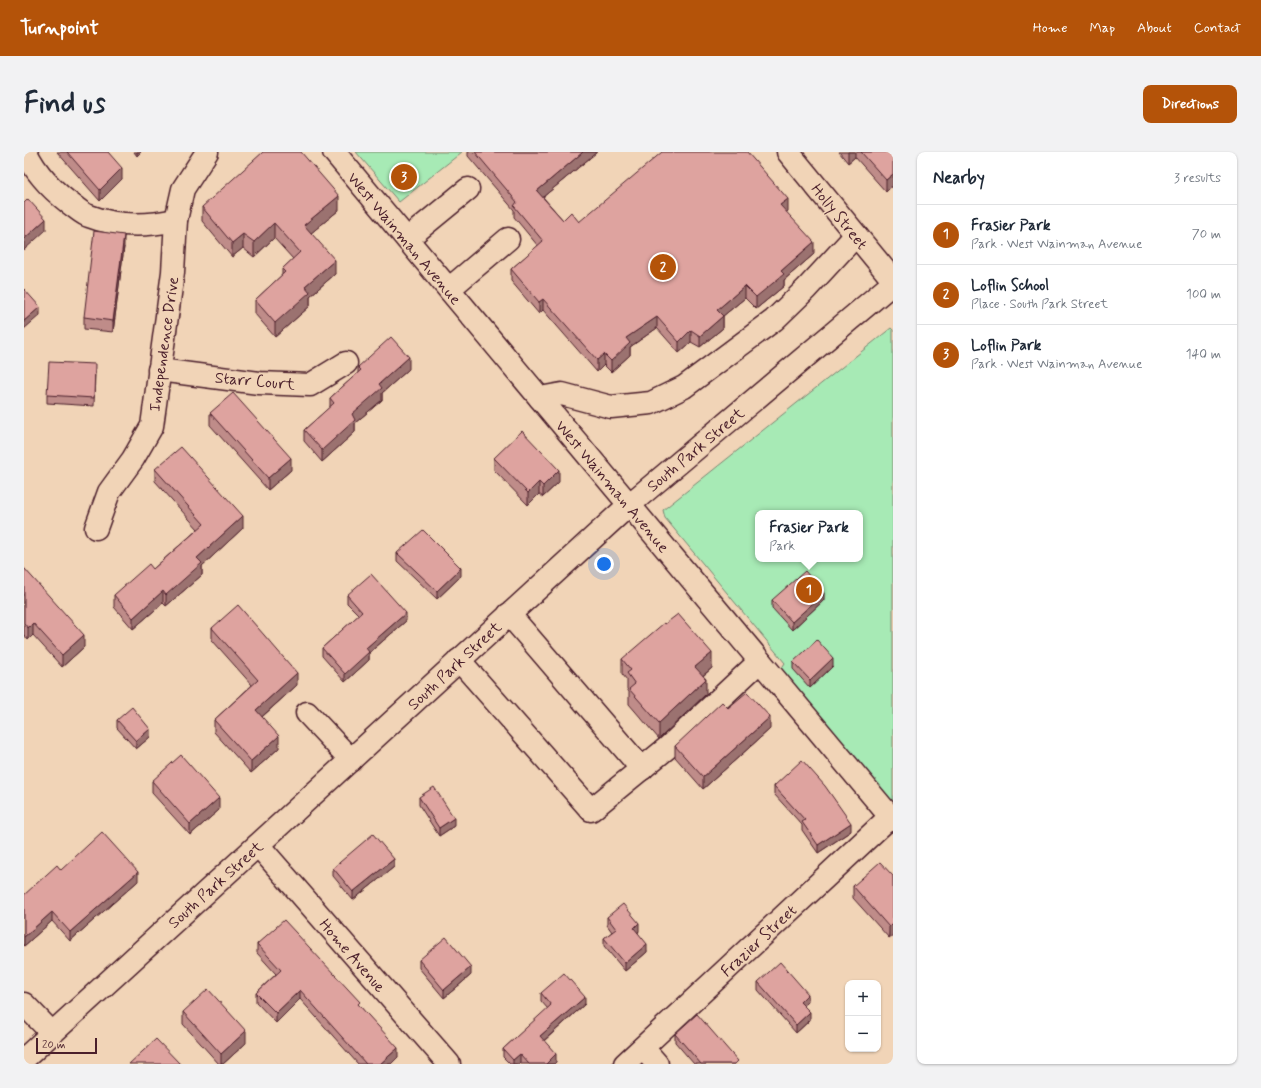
<!DOCTYPE html>
<html lang="en">
<head>
<meta charset="utf-8">
<style>
	body { margin:0; font-family:Mynerve,sans-serif; background:#f2f2f3; color:#1f2937 }
	.controls { position:absolute; right:12px; bottom:12px; display:grid; overflow:hidden; border-radius:8px; box-shadow:0 1px 3px #0004 }
	.controls button { width:36px; height:36px; display:grid; place-items:center; padding:0; border:0; border-bottom:1px solid #e0e1e3; background:#fff; color:#1f2937; font:20px sans-serif }
	.scale { position:absolute; left:12px; bottom:10px; width:61px; box-sizing:border-box; padding-left:4px; border:2px solid #4a1f2b; border-top:0; font-size:11px; line-height:14px; white-space:nowrap; color:#4a1f2b; -webkit-text-stroke:3px #f1d4b7; paint-order:stroke }
	.you { position:absolute; left:580px; top:412px; width:14px; height:14px; margin:-10px; border:3px solid #fff; border-radius:50%; background:#1a73e8; box-shadow:0 0 0 6px #1a73e833 }
	.badge { display:grid; place-items:center; width:26px; height:26px; border-radius:50%; background:#b45309; color:#fff; font-size:13px; font-weight:700 }
	.pin { position:absolute; translate:-50% -50%; border:2px solid #fff; box-shadow:0 1px 4px #0006 }
	.popup { position:absolute; left:731px; top:358px; width:108px; height:52px; box-sizing:border-box; display:grid; place-content:center; border-radius:8px; background:#fff; filter:drop-shadow(0 1px 3px #0005); font-size:13px; white-space:nowrap; color:#747a83 }
	.popup b { font-size:15px; color:#1f2937 }
	.popup::after { content:''; position:absolute; left:50%; top:100%; margin-left:-8px; border:8px solid transparent; border-top-color:#fff }
	.list { margin:0; padding:0; list-style:none }
	h2 { display:flex; justify-content:space-between; align-items:center; height:52px; margin:0; padding:0 16px; font-size:17px }
	h2 small { font-size:13px; font-weight:400; color:#747a83 }
	.list li { display:grid; grid-template-columns:26px 1fr auto; gap:12px; align-items:center; box-sizing:border-box; height:60px; padding:0 16px; border-top:1px solid #e0e1e3 }
	.list b { display:block; font-size:15px; white-space:nowrap }
	.list p { margin:0; font-size:13px; white-space:nowrap; color:#747a83 }
	.list em { font-size:13px; font-style:normal; color:#747a83 }
	.map { position:relative; flex:none; width:869px; height:912px; overflow:hidden; border-radius:8px }
	header { display:flex; align-items:center; gap:24px; box-sizing:border-box; height:56px; padding:0 20px; background:#b45309; color:#fff }
	header strong { font-size:19px }
	nav { display:flex; gap:22px; margin-inline-start:auto; font-size:14px }
	.intro { display:flex; align-items:center; justify-content:space-between; box-sizing:border-box; height:96px; padding:0 24px }
	h1 { margin:0; font-size:28px }
	.button { padding:10px 18px; border-radius:8px; background:#b45309; color:#fff; font-size:14px; font-weight:700 }
	main { display:flex; gap:24px; padding:0 24px }
	aside { flex:1; background:#fff; border-radius:8px; box-shadow:0 1px 3px #0004 }
	.map>svg:first-child { display:block }
</style>
</head>
<body>
<header>
<strong>Turnpoint</strong>
<nav><a>Home</a><a>Map</a><a>About</a><a>Contact</a></nav>
</header>
<div class="intro"><h1>Find us</h1><a class="button">Directions</a></div>
<main>
<div class="map">
<svg width="869" height="912" viewBox="0 0 869 912">
	<rect width="100%" height="100%" fill="#f1d4b7"/>
	<filter id="ink" filterUnits="userSpaceOnUse"><feTurbulence type="fractalNoise" baseFrequency=".025" numOctaves="2"/><feDisplacementMap in="SourceGraphic" scale="8" xChannelSelector="R" yChannelSelector="G"/><feConvolveMatrix kernelMatrix="1 2 1 2 8 2 1 2 1" color-interpolation-filters="sRGB"/></filter>
	<g filter="url(#ink)">
		<!-- green -->
		<g fill="#a7eab5" stroke="#788470" fill-rule="evenodd">
			<polygon points="332,0 438,0 375,50"/>
			<path d="M867,176L869,178V651L757,517L761,511L641,366L639,358ZM734,361H836V407H734Z"/>
		</g>
		<g fill="none" stroke-linecap="round" stroke-linejoin="round">
			<defs>
				<g id="minor">
					<path d="M2,0C13,24 31,41 52,56C56,59 61,63 65,64C93,75 124,74 152,68"/>
					<polyline points="310,0 869,668"/>
					<polyline points="764,0 869,128"/>
					<polyline points="383,87 444,37"/>
					<polyline points="425,137 484,87"/>
					<polyline points="135,218 235,231 286,233 322,211"/>
					<polyline points="516,246 538,242 587,255 627,251 660,235 750,168 782,137 832,83"/>
					<polyline points="72,376 85,340 109,307 128,274 149,120 152,68 159,37 183,0"/>
					<polyline points="485,462 618,617"/>
					<polyline points="435,508 567,658 643,596 736,509"/>
					<polyline points="283,561 327,608"/>
					<polyline points="234,693 425,912"/>
					<polyline points="0,852 28,881"/>
					<polyline points="619,896 633,912"/>
					<polyline points="601,912 866,665"/>
				</g>
				<polyline id="major" points="0,907 605,353 869,131"/>
			</defs>
			<!-- minor casing -->
			<use href="#minor" stroke="#4a1f2b" stroke-width="25"/>
			<!-- major casing -->
			<use href="#major" stroke="#4a1f2b" stroke-width="25"/>
			<!-- minor -->
			<use href="#minor" stroke="#f1d4b7" stroke-width="22"/>
			<!-- major -->
			<use href="#major" stroke="#f1d4b7" stroke-width="22"/>
		</g>
		<!-- wall -->
		<g fill="#bf8c89" stroke="#4a1f2b">
			<polygon points="33,0 84,0 98,27 76,49"/>
			<polygon points="110,0 117,0 113,4"/>
			<polygon points="444,0 573,0 519,45 539,68 555,70 764,59 762,60 790,102 760,128 760,134 732,157 721,146 699,164 699,176 676,195 667,190 655,201 633,176 606,195 606,203 587,220 580,213 573,220 519,158 515,162 487,129 487,117 514,94 490,65 490,58 444,4"/>
			<polygon points="815,0 869,0 862,40 831,5 824,11"/>
			<polygon points="178,55 315,58 287,81 311,122 286,144 286,154 251,185 231,162 231,148 258,123 258,117 269,107 250,86 230,105 219,96 208,105 178,69"/>
			<polygon points="100,95 89,180 60,177 60,165"/>
			<polygon points="334,215 385,217 358,241 358,248 331,271 331,280 298,310 280,289 280,278 306,255 306,246 334,221"/>
			<polygon points="71,220 70,254 23,251 23,243"/>
			<polygon points="186,261 267,318 244,338 186,273"/>
			<polygon points="470,306 535,330 519,345 515,342 504,353 470,318"/>
			<polygon points="131,317 219,376 178,414 178,423 142,454 139,451 109,477 90,455 90,443 129,417 174,377 131,329"/>
			<polygon points="373,401 437,424 413,447 373,409"/>
			<polygon points="0,416 60,495 38,515 9,483 4,488 0,483"/>
			<polygon points="323,443 382,469 345,501 345,508 321,530 298,504 298,496 335,463 323,451"/>
			<polygon points="748,448 800,448 768,478 748,456"/>
			<polygon points="188,476 273,533 238,565 255,596 227,621 190,580 190,568 228,533 188,488"/>
			<polygon points="598,507 688,516 679,524 682,542 635,587 605,552 605,540 603,537 603,528 598,522"/>
			<polygon points="769,510 809,514 786,536 769,517"/>
			<polygon points="704,556 746,577 679,637 651,605 651,594"/>
			<polygon points="93,568 126,585 112,597 93,576"/>
			<polygon points="128,629 195,658 166,683 128,641"/>
			<polygon points="750,634 827,679 794,701 778,678 778,673 750,642"/>
			<polygon points="395,645 430,674 415,684 395,653"/>
			<polygon points="370,715 329,748 309,724 309,716"/>
			<polygon points="37,718 114,729 46,789 28,769 0,794 0,743"/>
			<polygon points="869,724 865,786 829,746 829,734"/>
			<polygon points="583,765 615,779 614,781 623,800 601,819 580,794 580,786 588,780 583,773"/>
			<polygon points="233,792 336,854 374,905 367,912 334,912 276,847 252,871 232,850 232,841 252,822 233,801"/>
			<polygon points="395,808 447,823 420,846 395,816"/>
			<polygon points="734,830 784,850 780,854 786,868 772,881 734,838"/>
			<polygon points="517,841 561,852 520,889 532,910 530,912 497,912 496,910 494,912 486,912 479,905 479,897 524,857 517,849"/>
			<polygon points="159,860 222,891 199,912 195,912 159,872"/>
			<polygon points="651,882 711,912 670,912 651,890"/>
		</g>
		<!-- shaded-wall -->
		<g fill="#9b726f" stroke="#4a1f2b">
			<polygon points="113,0 117,0 113,4"/>
			<polygon points="559,0 573,0 513,50 513,39"/>
			<polygon points="824,0 831,0 831,5 824,11"/>
			<polygon points="98,16 98,27 76,49 76,38"/>
			<polygon points="869,22 869,33 862,40 862,28"/>
			<polygon points="315,44 315,58 280,87 280,73"/>
			<polygon points="764,47 764,59 756,65 756,53"/>
			<polygon points="22,67 22,78 0,98 0,87"/>
			<polygon points="250,71 250,86 230,105 230,90"/>
			<polygon points="219,82 219,96 208,105 208,91"/>
			<polygon points="100,83 100,95 89,180 89,169"/>
			<polygon points="790,90 790,102 760,128 760,134 732,157 732,145 757,119"/>
			<polygon points="311,108 311,122 286,144 286,154 251,185 251,171 281,134"/>
			<polygon points="721,134 721,146 693,169 693,158"/>
			<polygon points="519,147 519,158 515,162 515,150"/>
			<polygon points="16,155 16,163 0,177 0,169"/>
			<polygon points="699,164 699,176 676,195 676,184"/>
			<polygon points="633,165 633,176 606,195 606,203 587,220 587,209 602,186"/>
			<polygon points="667,178 667,190 655,201 655,190"/>
			<polygon points="580,202 580,213 573,220 573,208"/>
			<polygon points="385,205 385,217 358,241 358,248 331,271 331,280 298,310 298,298 328,262 355,232"/>
			<polygon points="267,306 267,318 244,338 244,326"/>
			<polygon points="535,318 535,330 519,345 519,334"/>
			<polygon points="515,330 515,342 504,353 504,341"/>
			<polygon points="219,364 219,376 178,414 178,423 142,454 142,443 173,406"/>
			<polygon points="437,416 437,424 413,447 413,439"/>
			<polygon points="139,439 139,451 109,477 109,466"/>
			<polygon points="800,441 800,448 768,478 768,470"/>
			<polygon points="382,461 382,469 345,501 345,508 321,530 321,522 342,496"/>
			<polygon points="9,471 9,483 4,488 4,476"/>
			<polygon points="60,483 60,495 38,515 38,503"/>
			<polygon points="688,501 688,516 671,530 671,515"/>
			<polygon points="809,506 809,514 786,536 786,528"/>
			<polygon points="273,521 273,533 232,570 232,558"/>
			<polygon points="682,527 682,542 635,587 635,571"/>
			<polygon points="746,565 746,577 679,637 679,625"/>
			<polygon points="126,577 126,585 112,597 112,589"/>
			<polygon points="255,584 255,596 227,621 227,609"/>
			<polygon points="195,646 195,658 166,683 166,672"/>
			<polygon points="430,666 430,674 415,684 415,676"/>
			<polygon points="827,671 827,679 794,701 794,693"/>
			<polygon points="370,707 370,715 329,748 329,740"/>
			<polygon points="114,720 114,729 46,789 46,780"/>
			<polygon points="28,760 28,769 0,794 0,785"/>
			<polygon points="615,771 615,779 610,784 610,776"/>
			<polygon points="869,771 869,783 865,786 865,775"/>
			<polygon points="623,792 623,800 601,819 601,811"/>
			<polygon points="447,815 447,823 420,846 420,838"/>
			<polygon points="276,838 276,847 252,871 252,861"/>
			<polygon points="784,842 784,850 776,858 776,850"/>
			<polygon points="561,845 561,852 516,892 516,884"/>
			<polygon points="786,860 786,868 772,881 772,873"/>
			<polygon points="222,879 222,891 199,912 197,912 197,902"/>
			<polygon points="374,896 374,905 367,912 356,912"/>
			<polygon points="496,902 496,910 494,912 489,912 489,908"/>
			<polygon points="532,902 532,910 530,912 522,912"/>
		</g>
		<!-- building -->
		<g fill="#dea39f" stroke="#4a1f2b">
			<polygon points="43,0 84,0 98,16 76,38"/>
			<polygon points="239,0 277,0 315,44 280,73 311,108 281,134 286,140 251,171 231,148 261,120 258,117 276,100 250,71 230,90 219,82 208,91 178,55"/>
			<polygon points="451,0 559,0 513,39 539,68 547,60 555,70 638,0 723,0 764,47 756,53 790,90 757,119 760,122 732,145 721,134 693,158 699,164 676,184 667,178 655,190 633,165 602,186 606,191 587,209 580,202 573,208 519,147 515,150 487,117 519,89 490,54 493,50"/>
			<polygon points="837,0 869,0 869,22 862,28"/>
			<polygon points="4,47 22,67 0,87 0,51"/>
			<polygon points="70,79 100,83 89,169 60,165"/>
			<polygon points="0,137 16,155 0,169"/>
			<polygon points="367,185 385,205 355,232 358,236 328,262 331,268 298,298 280,278 310,251 306,246 337,218 334,215"/>
			<polygon points="25,210 71,212 70,246 23,243"/>
			<polygon points="209,241 267,306 244,326 186,261"/>
			<polygon points="498,279 535,318 519,334 515,330 504,341 470,306"/>
			<polygon points="157,295 219,364 173,406 178,411 142,443 139,439 109,466 90,443 125,412 129,417 180,372 131,317"/>
			<polygon points="399,378 437,416 413,439 373,401"/>
			<polygon points="0,416 60,483 38,503 9,471 4,476 0,471"/>
			<polygon points="781,419 800,441 768,470 748,448"/>
			<polygon points="347,422 382,461 342,496 345,500 321,522 298,496 338,460 323,443"/>
			<polygon points="214,453 273,521 232,558 255,584 227,609 190,568 234,528 188,476"/>
			<polygon points="654,462 688,501 671,515 682,527 635,571 605,537 611,532 603,521 607,518 598,507 640,471 641,472"/>
			<polygon points="793,488 809,506 786,528 769,510"/>
			<polygon points="723,540 746,565 679,625 651,594 698,550 704,556"/>
			<polygon points="108,555 126,577 112,589 93,568"/>
			<polygon points="157,603 195,646 166,672 128,629"/>
			<polygon points="778,608 801,634 827,671 794,693 778,670 781,668 750,634"/>
			<polygon points="410,635 430,666 415,676 395,645"/>
			<polygon points="78,680 114,720 46,780 28,760 0,785 0,743 33,713 37,718"/>
			<polygon points="349,682 370,707 329,740 309,716"/>
			<polygon points="856,710 869,724 869,771 865,775 829,734"/>
			<polygon points="599,752 615,771 610,776 623,792 601,811 580,786 592,777 583,765"/>
			<polygon points="260,768 336,850 334,852 374,896 356,912 342,912 276,838 252,861 232,841 257,818 233,792"/>
			<polygon points="422,785 447,815 420,838 395,808"/>
			<polygon points="756,810 784,842 776,850 786,860 772,873 734,830"/>
			<polygon points="540,821 561,845 516,884 532,902 522,912 505,912 496,902 489,908 479,897 527,853 517,841"/>
			<polygon points="184,837 222,879 197,902 159,860"/>
			<polygon points="673,862 714,909 711,912 677,912 651,882"/>
			<polygon points="132,887 156,912 105,912"/>
		</g>
	</g>
	<g text-anchor="middle" stroke-width="3" stroke-linejoin="round" paint-order="stroke">
		<!-- street labels -->
		<g font-size="16" fill="#4a1f2b" stroke="#f1d4b7">
			<text transform="translate(816 64) rotate(51)" y="6">Holly Street</text>
			<text transform="translate(381 86) rotate(50)" y="6">West Wainman Avenue</text>
			<text transform="translate(139 192) rotate(-82)" y="6">Independence Drive</text>
			<text transform="translate(231 228) rotate(5)" y="6">Starr Court</text>
			<text transform="translate(671 297) rotate(-40)" y="6">South Park Street</text>
			<text transform="translate(589 334) rotate(50)" y="6">West Wainman Avenue</text>
			<text transform="translate(430 513) rotate(-43)" y="6">South Park Street</text>
			<text transform="translate(191 732) rotate(-42)" y="6">South Park Street</text>
			<text transform="translate(734 788) rotate(-43)" y="6">Frazier Street</text>
			<text transform="translate(329 803) rotate(49)" y="6">Home Avenue</text>
		</g>
	</g>
</svg>
<div class="controls">
<button>+</button>
<button>−</button>
</div>
<div class="scale">20 m</div>
<div class="you"></div>
<div class="pin badge" style="left:785px;top:438px">1</div>
<div class="popup"><b>Frasier Park</b>Park</div>
<div class="pin badge" style="left:639px;top:115px">2</div>
<div class="pin badge" style="left:380px;top:25px">3</div>
</div>
<aside>
<h2>Nearby<small>3 results</small></h2>
<ul class="list">
<li><span class="badge">1</span><div><b>Frasier Park</b><p>Park · West Wainman Avenue</p></div><em>70 m</em></li>
<li><span class="badge">2</span><div><b>Loflin School</b><p>Place · South Park Street</p></div><em>100 m</em></li>
<li><span class="badge">3</span><div><b>Loflin Park</b><p>Park · West Wainman Avenue</p></div><em>140 m</em></li>
</ul>
</aside>
</main>
</body>
</html>
